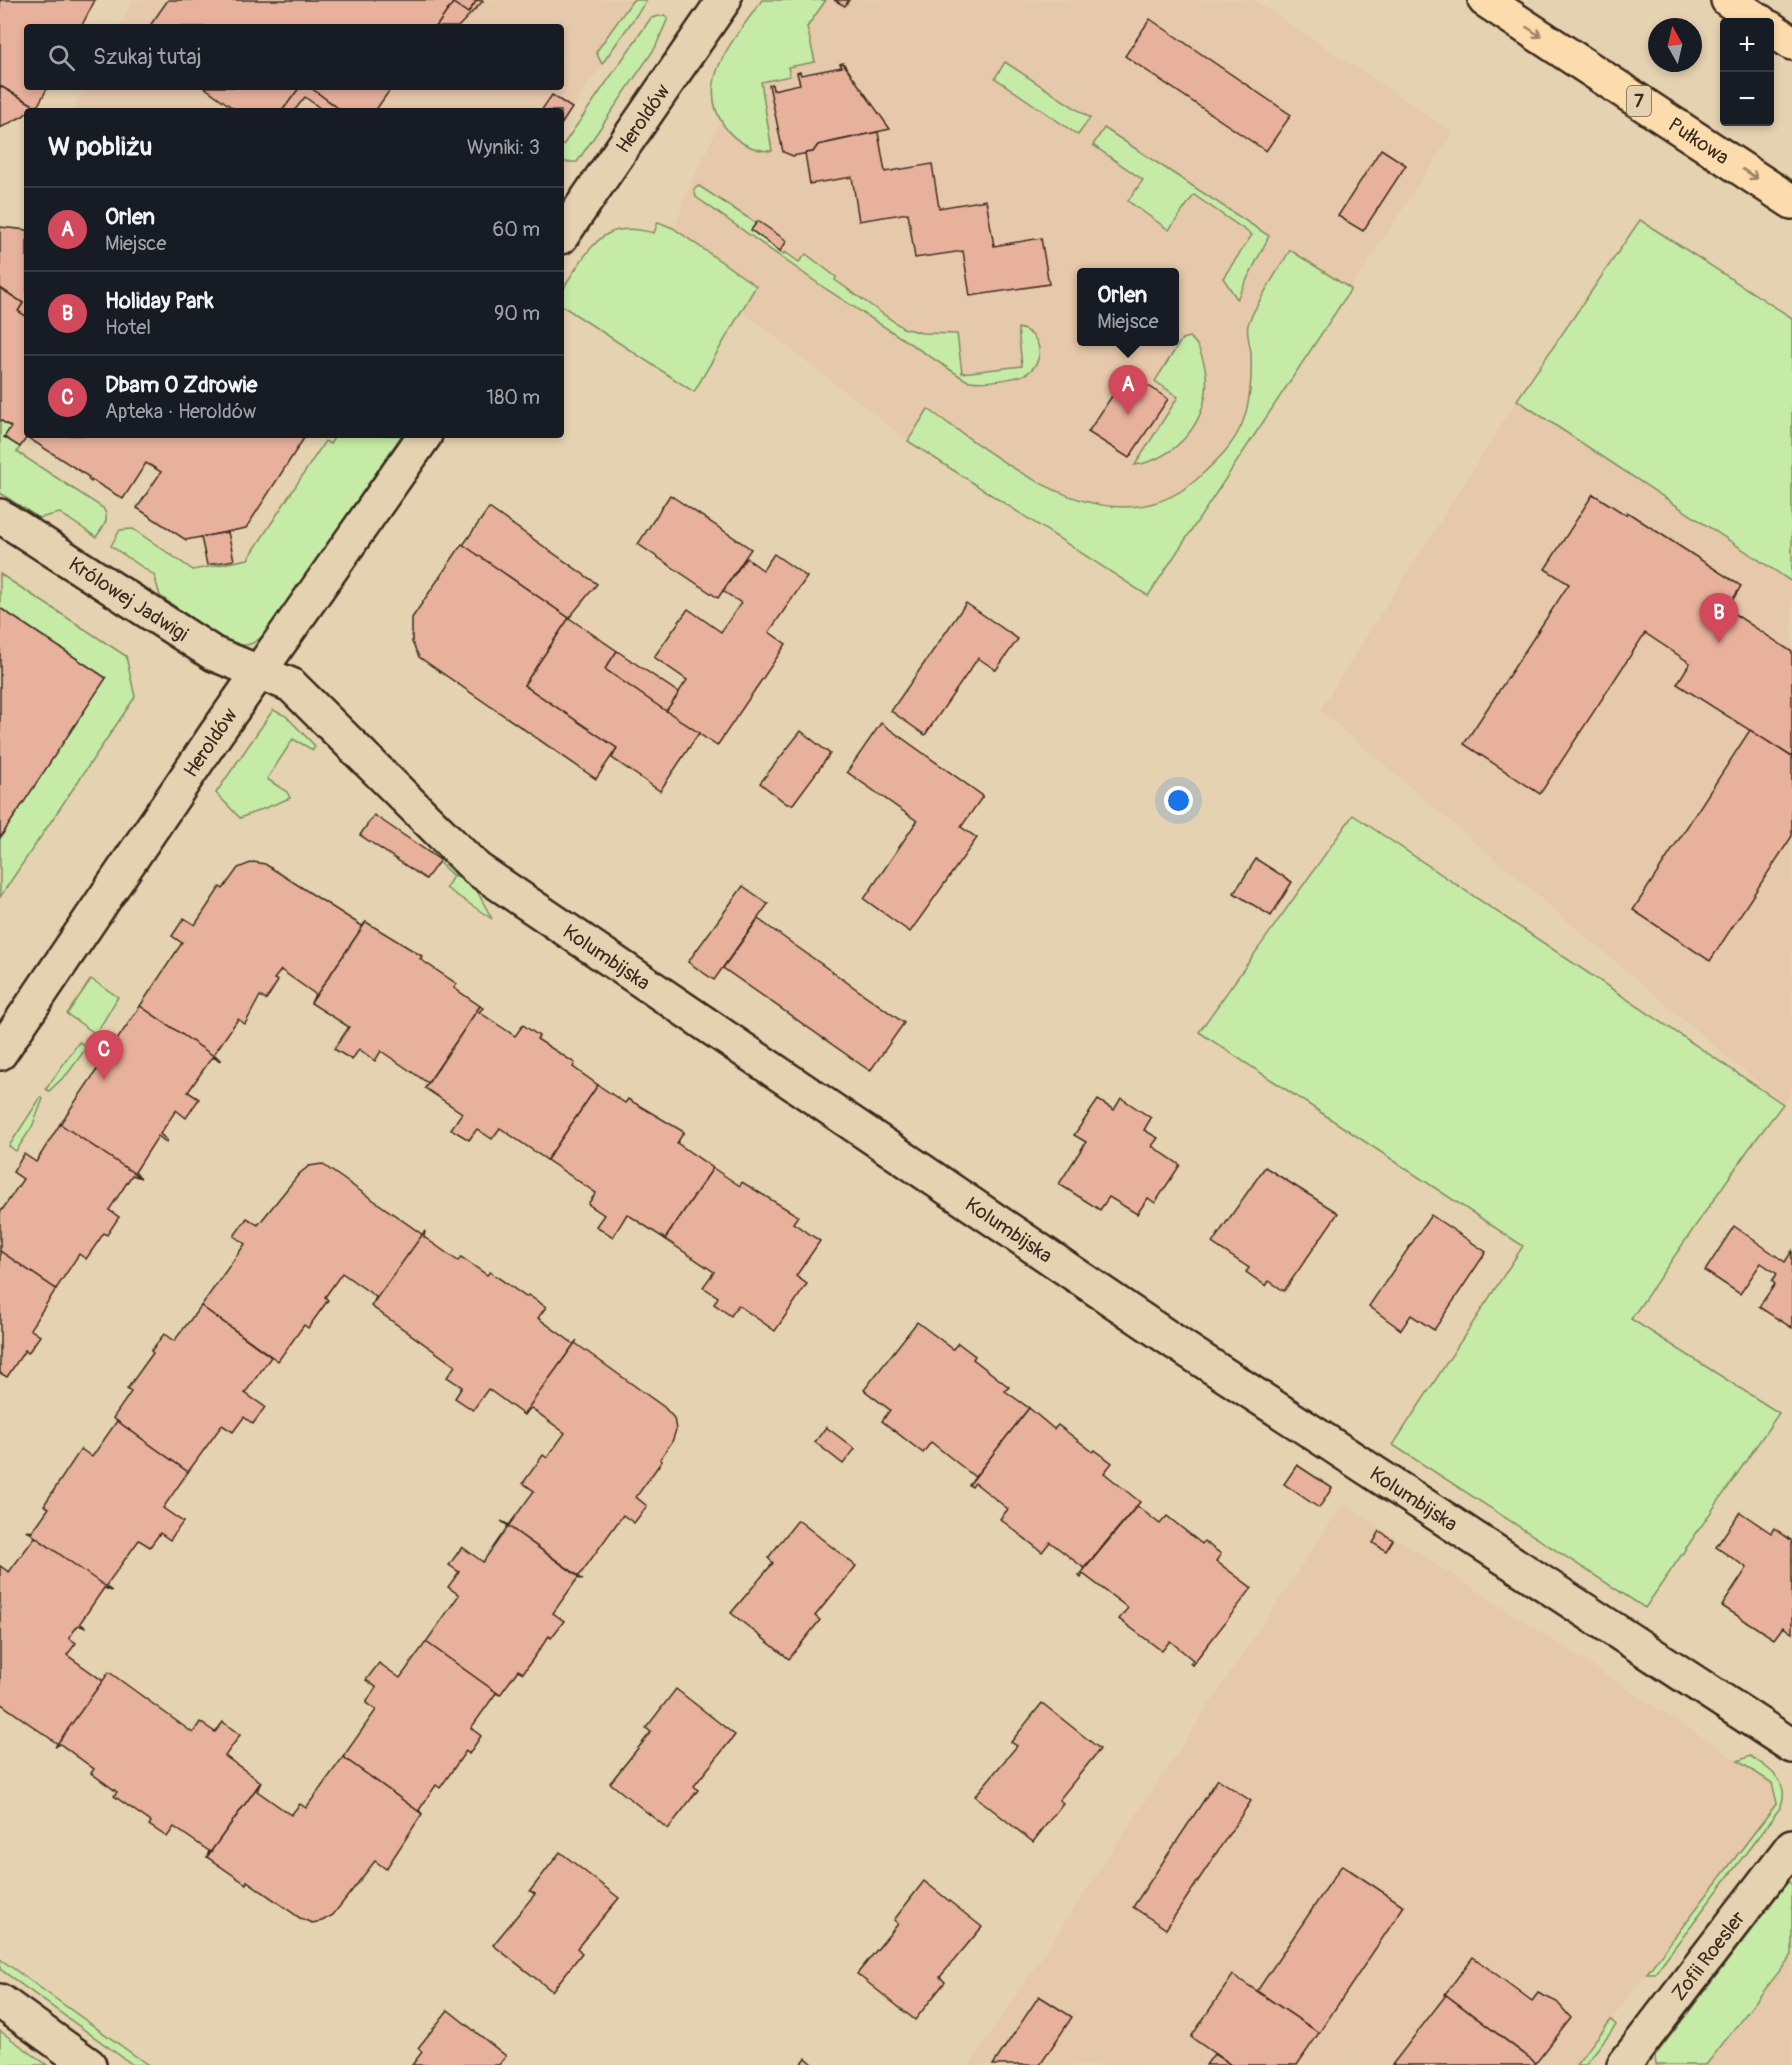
<!DOCTYPE html>
<html lang="pl">
<head>
<meta charset="utf-8">
<style>
	body { margin:0; font-family:Pangolin,sans-serif; background:#20242c; color:#f1f3f6 }
	.controls { position:absolute; right:18px; top:18px; display:grid; overflow:hidden; border-radius:6px; box-shadow:0 3px 9px #0003 }
	.controls button { width:54px; height:54px; display:grid; place-items:center; padding:0; border:0; border-bottom:2px solid #363941; background:#171b24; color:#f1f3f6; font:30px sans-serif }
	.compass { position:absolute; left:1648px; top:18px; width:54px; height:54px; border-radius:50%; background:#171b24; box-shadow:0 3px 9px #0003; rotate:352deg }
	.you { position:absolute; left:1179px; top:801px; width:21px; height:21px; margin:-15px; border:4px solid #fff; border-radius:50%; background:#1a73e8; box-shadow:0 0 0 9px #1a73e833 }
	.badge { display:grid; place-items:center; width:39px; height:39px; border-radius:50%; background:#d1495b; color:#fff; font-size:20px; font-weight:700 }
	.pin { position:absolute; translate:-50% -50px; filter:drop-shadow(0 2px 3px #0008) }
	.pin::after { content:''; position:absolute; top:32px; width:21px; height:18px; background:inherit; clip-path:polygon(0 0,100% 0,50% 100%) }
	.popup { position:absolute; left:1077px; top:268px; width:102px; height:78px; box-sizing:border-box; display:grid; place-content:center; border-radius:6px; background:#171b24; filter:drop-shadow(0 2px 4px #0005); font-size:20px; white-space:nowrap; color:#9ea1a6 }
	.popup b { font-size:22px; color:#f1f3f6 }
	.popup::after { content:''; position:absolute; left:50%; top:100%; margin-left:-12px; border:12px solid transparent; border-top-color:#171b24 }
	.list { margin:0; padding:0; list-style:none }
	h2 { display:flex; justify-content:space-between; align-items:center; height:78px; margin:0; padding:0 24px; font-size:26px }
	h2 small { font-size:20px; font-weight:400; color:#9ea1a6 }
	.list li { display:grid; grid-template-columns:39px 1fr auto; gap:18px; align-items:center; box-sizing:border-box; height:84px; padding:0 24px; border-top:2px solid #363941 }
	.list b { display:block; font-size:22px; white-space:nowrap }
	.list p { margin:0; font-size:20px; white-space:nowrap; color:#9ea1a6 }
	.list em { font-size:20px; font-style:normal; color:#9ea1a6 }
	.icon { flex:none; width:33px; height:33px; fill:none; stroke:currentColor; stroke-width:2; stroke-linecap:round; stroke-linejoin:round }
	.map { position:relative; flex:none; width:1792px; height:2065px; overflow:hidden }
	.search { position:absolute; background:#171b24; box-shadow:0 3px 9px #0003; left:24px; top:24px; width:540px; height:66px; display:flex; align-items:center; gap:15px; box-sizing:border-box; padding:0 21px; border-radius:6px; color:#9ea1a6; font-size:22px }
	.panel { position:absolute; background:#171b24; box-shadow:0 3px 9px #0003; left:24px; top:108px; width:540px; height:330px; border-radius:6px }
	.map>svg:first-child { display:block }
</style>
</head>
<body>
<div class="map">
<svg width="1792" height="2065" viewBox="0 0 1792 2065">
	<rect width="100%" height="100%" fill="#e5d2b0"/>
	<filter id="ink" filterUnits="userSpaceOnUse"><feTurbulence type="fractalNoise" baseFrequency=".0167" numOctaves="2"/><feDisplacementMap in="SourceGraphic" scale="12" xChannelSelector="R" yChannelSelector="G"/><feConvolveMatrix kernelMatrix="1 2 1 2 8 2 1 2 1" color-interpolation-filters="sRGB"/></filter>
	<g filter="url(#ink)">
		<!-- built -->
		<g fill="#e6c8aa" fill-rule="evenodd">
			<polygon points="133,0 633,0 597,52 602,64 561,125 561,111 72,111 85,87 561,87 561,27 118,27"/>
			<path d="M777,0H1253L1453,132L1148,596L908,441L667,252L687,193ZM1082,272H1174V342H1082Z"/>
			<polygon points="1517,400 1792,582 1792,1090 1783,1104 1320,710"/>
			<polygon points="1343,1504 1772,1783 1777,1803 1576,2065 970,2065"/>
			<polygon points="1792,1937 1792,2065 1694,2065"/>
		</g>
		<!-- green -->
		<g fill="#c6eba6" stroke="#808a62" stroke-width="1.5">
			<polygon points="633,0 647,0 602,64 596,52"/>
			<path d="M762,0H826L807,27L815,62L788,67L790,76L761,82L772,151C755,151 736,143 725,127C692,81 736,38 762,0Z"/>
			<polygon points="664,15 668,18 655,48 577,162 561,162 561,148 651,18"/>
			<polygon points="1005,62 1090,118 1078,135 995,78"/>
			<polygon points="1104,128 1269,236 1237,299 1223,278 1252,235 1194,195 1169,230 1128,201 1143,180 1093,145"/>
			<path d="M699,186L756,223L751,230L784,254L785,252L799,262L806,254L836,277L835,280L903,328L922,333L957,334L962,373L1022,366L1018,328C1039,332 1047,356 1030,371C1021,380 977,384 966,380L826,289L696,197L694,189Z"/>
			<polygon points="1640,220 1792,318 1792,582 1517,400"/>
			<path d="M658,222L673,228L756,286L694,392L561,305C561,289 568,280 577,267C599,234 613,222 654,233Z"/>
			<path d="M1290,250L1351,289L1148,596L908,441L928,409C998,458 1110,554 1196,480C1214,463 1232,448 1242,424C1251,402 1252,376 1251,352C1250,345 1246,332 1248,325C1253,308 1280,268 1290,250Z"/>
			<path d="M1189,337C1197,342 1200,351 1203,360C1218,408 1183,458 1135,465L1178,397L1155,381L1182,339Z"/>
			<path d="M0,420L11,427L4,437L20,447L17,452L103,508C111,519 103,527 96,537L60,513L39,518L0,493Z"/>
			<path d="M336,435H402L265,634C258,641 250,646 240,645C221,643 177,607 160,596L154,575L111,546L120,530L133,529L193,570L248,559L325,441L330,444Z"/>
			<polygon points="0,574 126,656 135,697 0,897 0,838 106,678 0,608"/>
			<polygon points="273,710 286,716 315,746 313,750 293,739 267,779 287,792 290,798 240,818 216,793"/>
			<polygon points="1353,815 1783,1104 1748,1150 1631,1319 1779,1413 1645,1608 1393,1445 1523,1246 1199,1032"/>
			<polygon points="432,851 456,876 477,891 492,919 446,888 453,876 430,854"/>
			<polygon points="91,979 118,997 96,1034 67,1014"/>
			<polygon points="79,1042 87,1047 68,1073 49,1091 46,1089"/>
			<polygon points="41,1097 43,1099 32,1127 16,1151 9,1146"/>
			<path d="M1750,1756C1769,1768 1792,1782 1780,1808L1655,1973H1647L1777,1803L1772,1783L1738,1761Z"/>
			<polygon points="1788,1882 1792,1885 1792,1955 1706,2065 1656,2065 1655,2056"/>
			<polygon points="0,1959 148,2065 133,2065 0,1969"/>
			<polygon points="1611,2020 1616,2025 1585,2065 1576,2065"/>
			<polygon points="0,2031 47,2065 0,2065"/>
		</g>
		<!-- building -->
		<g fill="#e7b19c" stroke="#3b2a1e" stroke-width="1.5">
			<polygon points="0,0 95,0 81,27 27,27 27,87 48,87 37,107 0,86"/>
			<polygon points="168,0 477,0 468,13 453,3 436,27 149,27"/>
			<polygon points="477,0 483,1 458,27 436,27 453,3 468,13"/>
			<polygon points="834,0 849,0 845,6"/>
			<polygon points="1150,19 1291,115 1266,151 1125,56"/>
			<polygon points="843,63 890,129 818,145 813,152 793,156 783,152 769,85 772,84 773,90 800,84 797,73 800,72 801,75 842,67 840,64"/>
			<polygon points="0,86 35,106 23,116 0,128"/>
			<polygon points="204,87 300,87 282,111 237,111"/>
			<polygon points="300,87 310,87 342,111 324,111 305,97 294,111 282,111"/>
			<polygon points="310,87 392,87 375,111 342,111"/>
			<polygon points="552,95 572,108 561,125 561,111 541,111"/>
			<polygon points="878,132 885,172 932,164 939,208 986,200 994,246 1041,238 1049,284 970,296 963,251 915,258 908,213 859,221 852,177 810,184 805,153 813,152 818,145"/>
			<polygon points="1381,149 1406,165 1363,231 1338,216"/>
			<polygon points="758,221 787,241 780,251 751,230"/>
			<polygon points="0,227 27,230 27,317 18,311 23,303 0,288"/>
			<polygon points="0,288 23,303 18,311 27,317 27,435 306,435 246,528 186,540 137,508 161,472 153,467 146,463 123,499 92,480 91,482 88,479 89,477 27,437 20,447 4,437 11,427 0,420"/>
			<polygon points="1128,372 1168,399 1129,458 1088,432"/>
			<polygon points="1593,494 1626,515 1627,512 1741,586 1727,609 1792,652 1792,757 1677,684 1690,663 1645,633 1540,794 1464,744 1569,584 1545,569"/>
			<polygon points="670,495 751,549 718,598 638,544"/>
			<polygon points="489,508 597,584 569,618 463,545"/>
			<polygon points="228,532 234,560 207,565 201,537"/>
			<polygon points="462,544 569,618 524,685 617,748 596,779 419,657 412,642 412,618"/>
			<polygon points="774,554 807,577 769,632 786,644 717,746 666,711 687,680 654,657 688,609 721,632 741,603 723,591 746,558 763,570"/>
			<polygon points="966,603 1018,639 996,670 978,658 925,735 891,711"/>
			<polygon points="0,608 106,678 0,838"/>
			<polygon points="569,618 617,651 605,669 699,733 660,791 612,758 617,748 524,685"/>
			<polygon points="617,651 679,693 666,711 605,669"/>
			<polygon points="881,723 983,796 961,827 977,838 910,932 864,899 917,821 847,772"/>
			<polygon points="1750,730 1792,757 1792,836 1710,961 1633,910"/>
			<polygon points="801,731 830,754 793,804 787,804 760,783"/>
			<polygon points="374,815 440,860 426,879 360,835"/>
			<polygon points="1256,859 1292,882 1271,916 1234,893"/>
			<polygon points="253,862 265,864 362,926 366,922 311,1003 315,994 281,970 274,979 278,981 266,1000 260,996 245,1024 238,1019 214,1054 221,1061 140,1006 182,943 172,936 184,918 195,925 220,887 223,889 238,868"/>
			<polygon points="743,886 768,904 714,980 688,962"/>
			<polygon points="758,919 904,1023 870,1071 723,968"/>
			<polygon points="366,922 422,956 420,959 457,984 454,988 480,1006 428,1083 381,1051 375,1061 359,1049 352,1060 334,1049 349,1027 311,1003"/>
			<polygon points="140,1006 221,1061 212,1057 188,1092 199,1099 186,1118 176,1110 160,1134 167,1140 166,1142 158,1136 135,1172 141,1178 60,1124 103,1061 92,1054 104,1036 115,1043"/>
			<polygon points="480,1006 483,1008 479,1012 515,1036 523,1025 539,1036 537,1039 575,1063 573,1067 598,1085 547,1160 500,1128 492,1139 477,1129 469,1140 451,1129 462,1113 425,1088"/>
			<polygon points="598,1085 625,1103 628,1099 684,1132 677,1143 713,1168 665,1239 627,1214 613,1237 596,1226 604,1215 588,1204 596,1193 547,1160"/>
			<polygon points="1121,1098 1151,1118 1144,1130 1158,1138 1152,1146 1180,1165 1155,1203 1148,1198 1137,1214 1109,1197 1100,1210 1059,1184 1086,1142 1074,1135 1098,1100 1114,1110"/>
			<polygon points="60,1124 141,1178 132,1175 109,1210 119,1217 107,1235 104,1233 86,1259 79,1254 56,1289 0,1251 0,1213 23,1179 13,1172 24,1154 36,1162"/>
			<polygon points="322,1164 423,1235 372,1306 376,1297 342,1273 325,1297 328,1300 308,1328 304,1325 278,1361 201,1306 245,1244 234,1236 247,1218 258,1225 299,1174 309,1166"/>
			<polygon points="1265,1167 1338,1213 1284,1291 1269,1281 1266,1286 1246,1272 1249,1268 1212,1243"/>
			<polygon points="713,1168 740,1186 742,1182 798,1216 793,1223 820,1241 796,1276 807,1284 775,1331 738,1305 731,1316 714,1304 718,1297 703,1287 714,1272 665,1239"/>
			<polygon points="1431,1215 1486,1252 1434,1330 1411,1315 1401,1330 1369,1306"/>
			<polygon points="1734,1226 1785,1262 1792,1251 1792,1328 1759,1307 1775,1284 1772,1281 1777,1274 1761,1263 1740,1294 1705,1271"/>
			<polygon points="425,1231 424,1237 458,1261 461,1257 487,1275 490,1272 526,1297 528,1295 546,1307 538,1318 574,1344 577,1340 524,1415 488,1389 473,1410 455,1398 462,1387 447,1377 455,1366 371,1306"/>
			<polygon points="0,1251 56,1289 30,1329 40,1336 28,1353 25,1350 7,1377 0,1373"/>
			<polygon points="201,1306 271,1357 245,1393 265,1407 253,1424 244,1417 233,1432 222,1425 188,1472 113,1418 131,1392 127,1389 153,1353 151,1351 164,1334 174,1341"/>
			<polygon points="917,1322 953,1349 958,1343 975,1356 973,1359 1009,1387 1005,1391 1029,1408 975,1477 931,1442 923,1453 882,1421 890,1410 864,1390"/>
			<polygon points="575,1343 664,1407 674,1418 676,1430 672,1442 660,1459 662,1461 636,1497 647,1506 634,1523 623,1515 579,1576 501,1521 509,1525 534,1491 523,1483 543,1455 547,1458 565,1433 531,1408 523,1415"/>
			<polygon points="1029,1408 1054,1429 1058,1425 1093,1452 1095,1450 1112,1463 1104,1473 1140,1502 1084,1568 1050,1542 1042,1552 1000,1519 1008,1509 975,1483 972,1487 969,1485"/>
			<polygon points="117,1421 188,1472 163,1508 183,1522 170,1540 160,1533 150,1547 139,1540 105,1587 26,1530 32,1532 49,1508 44,1505 81,1449 92,1457"/>
			<polygon points="826,1427 855,1449 843,1464 815,1442"/>
			<polygon points="1297,1465 1332,1488 1319,1508 1284,1484"/>
			<polygon points="1137,1506 1160,1524 1167,1516 1202,1544 1204,1541 1221,1554 1216,1561 1252,1588 1192,1665 1190,1663 1193,1660 1170,1641 1162,1651 1119,1619 1128,1608 1083,1574 1081,1578 1079,1576"/>
			<polygon points="1740,1512 1771,1533 1774,1528 1792,1541 1792,1633 1783,1627 1774,1639 1722,1606 1747,1568 1716,1547"/>
			<polygon points="798,1520 856,1566 815,1616 820,1620 789,1659 731,1613 773,1563 768,1558"/>
			<polygon points="508,1526 583,1580 578,1578 553,1613 564,1621 551,1638 549,1636 523,1673 518,1670 500,1695 426,1642 459,1595 448,1587 459,1572 449,1565 462,1547 483,1562"/>
			<polygon points="1380,1531 1393,1540 1386,1551 1373,1543"/>
			<polygon points="35,1537 112,1591 104,1588 80,1623 86,1628 78,1625 69,1638 76,1643 67,1655 103,1681 58,1744 0,1703 0,1566 9,1572"/>
			<polygon points="426,1642 500,1695 496,1693 471,1728 481,1736 469,1754 466,1751 440,1788 436,1785 419,1810 422,1814 343,1757 376,1710 366,1703 376,1687 366,1680 379,1663 400,1678"/>
			<polygon points="109,1672 193,1733 200,1722 215,1732 223,1722 240,1735 225,1756 261,1782 207,1857 209,1851 174,1827 167,1837 149,1825 151,1822 114,1796 117,1792 91,1773 94,1769 60,1744 55,1747"/>
			<polygon points="676,1689 735,1735 694,1786 698,1790 668,1829 610,1783 651,1732 646,1728"/>
			<polygon points="1042,1703 1100,1749 1059,1800 1063,1803 1033,1842 975,1796 1017,1746 1011,1742"/>
			<polygon points="343,1757 422,1814 386,1869 375,1861 333,1915 322,1921 312,1923 300,1918 247,1881 246,1884 207,1857 261,1782 257,1791 291,1815 300,1804 306,1808"/>
			<polygon points="1218,1779 1251,1801 1166,1929 1133,1907"/>
			<polygon points="560,1852 619,1898 577,1948 582,1953 552,1991 493,1945 535,1894 530,1891"/>
			<polygon points="1342,1865 1404,1906 1319,2033 1257,1991"/>
			<polygon points="924,1881 982,1927 940,1977 945,1982 915,2020 857,1974 898,1924 894,1920"/>
			<polygon points="1473,1957 1532,2001 1538,1993 1557,2002 1571,2018 1536,2063 1445,1994"/>
			<polygon points="1233,1975 1319,2033 1297,2065 1231,2065 1191,2037"/>
			<polygon points="1446,1995 1536,2063 1534,2065 1392,2065"/>
			<polygon points="1039,1996 1072,2017 1040,2065 993,2065"/>
			<polygon points="448,2010 506,2056 499,2065 412,2065 422,2052 418,2048"/>
			<polygon points="1214,2054 1231,2065 1206,2065"/>
			<polygon points="806,2058 814,2065 800,2065"/>
		</g>
		<g fill="none" stroke-linecap="round" stroke-linejoin="round">
			<defs>
				<g id="street">
					<path id="s1" d="M561,237L724,0"/>
					<path id="s2" d="M0,516L214,654L291,685L477,869L1176,1343L1792,1746"/>
					<path id="s3" d="M0,1053L215,735L425,435"/>
					<polyline points="0,2001 89,2065"/>
					<path id="s4" d="M1624,2065L1792,1846"/>
				</g>
				<g id="highway">
					<path id="s5" d="M1485,0L1792,202"/>
					<polyline points="1728,0 1761,22"/>
					<polyline points="1770,28 1792,43"/>
				</g>
			</defs>
			<!-- street casing -->
			<use href="#street" stroke="#3b2a1e" stroke-width="38"/>
			<!-- highway casing -->
			<use href="#highway" stroke="#3b2a1e" stroke-width="38"/>
			<!-- street -->
			<use href="#street" stroke="#e5d2b0" stroke-width="33"/>
			<!-- highway -->
			<use href="#highway" stroke="#fcdcac" stroke-width="33"/>
		</g>
		<!-- one-way arrows -->
		<defs><path id="oneway-shaft" d="M-6 0H5M1.5-3L5.5 0L1.5 3" fill="none" stroke-width="1.6" stroke-linecap="round" stroke-linejoin="round" transform="scale(1.5)"/></defs>
		<g stroke="#9c8365">
			<use href="#oneway-shaft" transform="translate(1534 32) rotate(33)"/>
			<use href="#oneway-shaft" transform="translate(1750 174) rotate(33)"/>
		</g>
	</g>
	<g text-anchor="middle" stroke-width="4.5" stroke-linejoin="round" paint-order="stroke">
		<!-- shield labels -->
		<rect fill="#e5d2b0" stroke="#6e5c4a" stroke-width="1.5" x="1627" y="86" width="24" height="30" rx="4.5"/>
		<g font-size="18" font-weight="bold" fill="#3b2a1e">
			<text x="1639" y="107">7</text>
		</g>
		<!-- street labels -->
		<g font-size="20" fill="#3b2a1e" stroke="#e5d2b0">
			<text dy="7" stroke="none"><textPath href="#s1" startOffset="144">Heroldów</textPath></text>
			<text dy="7" stroke="none"><textPath href="#s5" startOffset="256">Pułkowa</textPath></text>
			<text dy="7" stroke="none"><textPath href="#s2" startOffset="153">Królowej Jadwigi</textPath></text>
			<text dy="7" stroke="none"><textPath href="#s3" startOffset="375">Heroldów</textPath></text>
			<text dy="7" stroke="none"><textPath href="#s2" startOffset="756">Kolumbijska</textPath></text>
			<text dy="7" stroke="none"><textPath href="#s2" startOffset="1242">Kolumbijska</textPath></text>
			<text dy="7" stroke="none"><textPath href="#s2" startOffset="1728">Kolumbijska</textPath></text>
			<text dy="7" stroke="none"><textPath href="#s4" startOffset="138">Zofii Roesler</textPath></text>
		</g>
	</g>
</svg>
<div class="controls">
<button>+</button>
<button>−</button>
</div>
<svg class="compass" viewBox="-18 -18 36 36"><path d="M0-13l5 13h-10z" fill="#e53935"/><path d="M0 13l5-13h-10z" fill="#9ea1a6"/></svg>
<div class="you"></div>
<div class="pin badge" style="left:1128px;top:415px">A</div>
<div class="popup"><b>Orlen</b>Miejsce</div>
<div class="pin badge" style="left:1719px;top:643px">B</div>
<div class="pin badge" style="left:104px;top:1080px">C</div>
<div class="search"><svg class="icon" aria-label="search" viewBox="0 0 24 24"><circle cx="10" cy="10" r="6"/><path d="M15 15l6 6"/></svg>Szukaj tutaj</div>
<section class="panel">
<h2>W pobliżu<small>Wyniki: 3</small></h2>
<ul class="list">
<li><span class="badge">A</span><div><b>Orlen</b><p>Miejsce</p></div><em>60 m</em></li>
<li><span class="badge">B</span><div><b>Holiday Park</b><p>Hotel</p></div><em>90 m</em></li>
<li><span class="badge">C</span><div><b>Dbam O Zdrowie</b><p>Apteka · Heroldów</p></div><em>180 m</em></li>
</ul>
</section>
</div>
</body>
</html>
